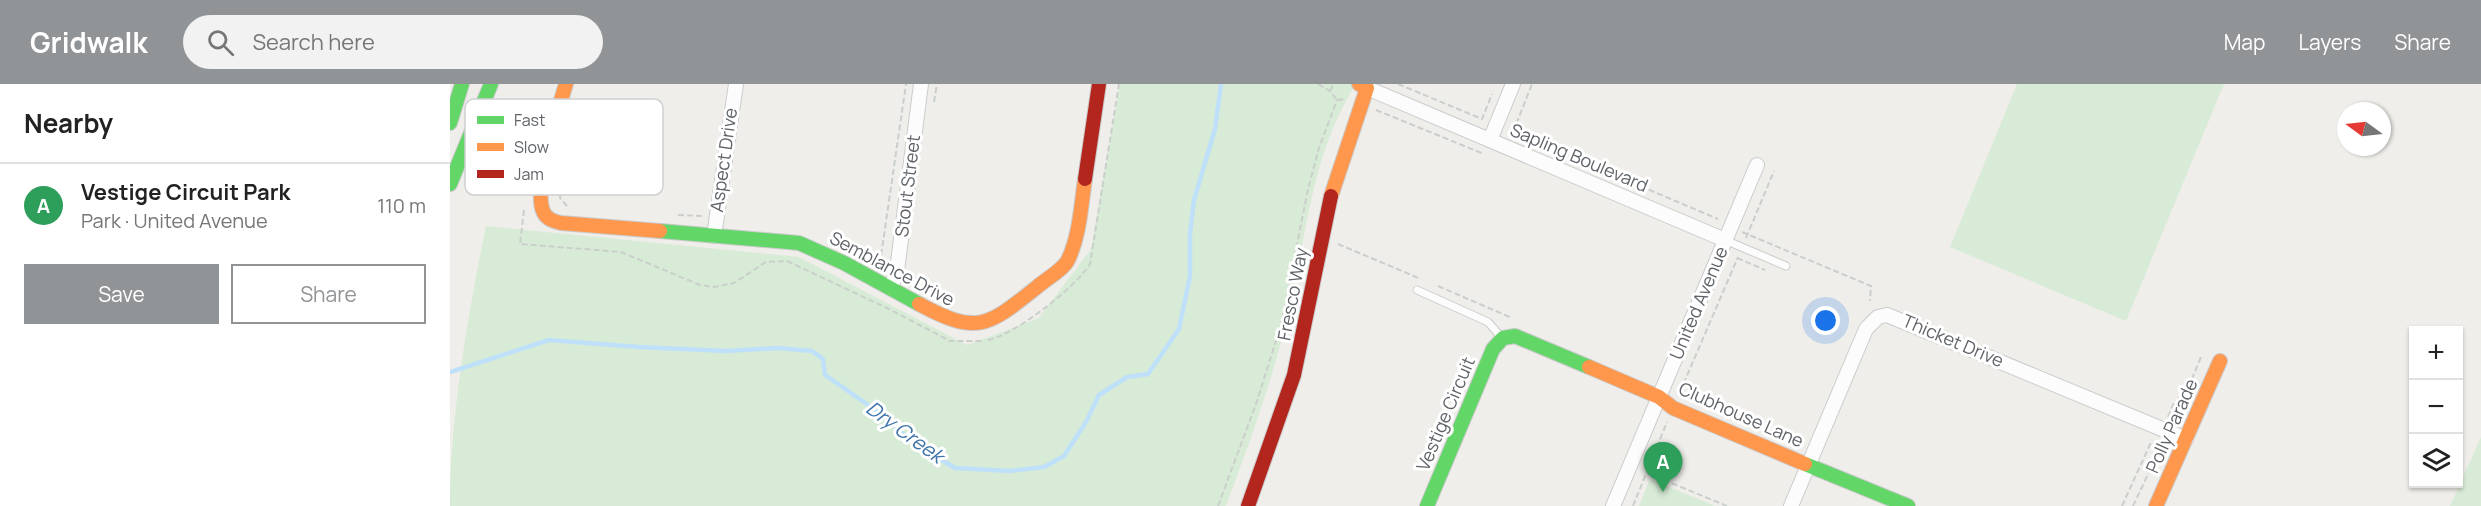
<!DOCTYPE html>
<html lang="en">
<head>
<meta charset="utf-8">
<style>
	body { margin:0; font-family:Manrope,sans-serif; background:#f2f2f2; color:#222 }
	.controls { position:absolute; right:18px; bottom:18px; display:grid; overflow:hidden; border-radius:0px; box-shadow:0 2px 4px #0004 }
	.controls button { width:54px; height:54px; display:grid; place-items:center; padding:0; border:0; border-bottom:2px solid #e0e0e0; background:#fff; color:#222; font:30px sans-serif }
	.compass { position:absolute; left:1887px; top:18px; width:54px; height:54px; border-radius:50%; background:#fff; box-shadow:0 2px 4px #0004; rotate:285deg }
	.you { position:absolute; left:1376px; top:237px; width:21px; height:21px; margin:-15px; border:4px solid #fff; border-radius:50%; background:#1a73e8; box-shadow:0 0 0 9px #1a73e833 }
	.badge { display:grid; place-items:center; width:39px; height:39px; border-radius:50%; background:#919496; color:#fff; font-size:20px; font-weight:700 }
	.pin { position:absolute; translate:-50% -50px; filter:drop-shadow(0 2px 3px #0008) }
	.pin::after { content:''; position:absolute; top:32px; width:21px; height:18px; background:inherit; clip-path:polygon(0 0,100% 0,50% 100%) }
	.list { margin:0; padding:0; list-style:none }
	h2 { display:flex; justify-content:space-between; align-items:center; height:78px; margin:0; padding:0 24px; font-size:26px }
	h2 small { font-size:20px; font-weight:400; color:#767676 }
	.list li { display:grid; grid-template-columns:39px 1fr auto; gap:18px; align-items:center; box-sizing:border-box; height:84px; padding:0 24px; border-top:2px solid #e0e0e0 }
	.list b { display:block; font-size:22px; white-space:nowrap }
	.list p { margin:0; font-size:20px; white-space:nowrap; color:#767676 }
	.list em { font-size:20px; font-style:normal; color:#767676 }
	.actions { display:flex; gap:12px; padding:18px 24px }
	.actions a { flex:1; padding:14px 0; border:2px solid #919496; border-radius:0px; text-align:center; font-size:21px; color:#919496 }
	.actions .main { background:#919496; color:#fff }
	.icon { flex:none; width:33px; height:33px; fill:none; stroke:currentColor; stroke-width:2; stroke-linecap:round; stroke-linejoin:round }
	.map { position:relative; flex:none; width:2031px; height:422px; overflow:hidden }
	header { display:flex; align-items:center; gap:36px; box-sizing:border-box; height:84px; padding:0 30px; background:#919496; color:#fff }
	header strong { font-size:28px }
	nav { display:flex; gap:33px; margin-inline-start:auto; font-size:21px }
	.search { width:420px; height:54px; background:#f2f2f2; display:flex; align-items:center; gap:15px; box-sizing:border-box; padding:0 21px; border-radius:33px; color:#767676; font-size:22px }
	main { display:flex }
	aside { flex:1; background:#fff }
	.map>svg:first-child { display:block }
</style>
</head>
<body>
<header>
<strong>Gridwalk</strong>
<div class="search"><svg class="icon" aria-label="search" viewBox="0 0 24 24"><circle cx="10" cy="10" r="6"/><path d="M15 15l6 6"/></svg>Search here</div>
<nav><a>Map</a><a>Layers</a><a>Share</a></nav>
</header>
<main>
<aside>
<h2>Nearby<small></small></h2>
<ul class="list">
<li><span class="badge" style="background:#2e9e5b">A</span><div><b>Vestige Circuit Park</b><p>Park · United Avenue</p></div><em>110 m</em></li>
</ul>
<div class="actions"><a class="main">Save</a><a>Share</a></div>
</aside>
<div class="map">
<svg width="2031" height="422" viewBox="0 0 2031 422">
	<rect width="100%" height="100%" fill="#efeeea"/>
	<!-- green -->
	<g fill="#d8ebd6">
		<path d="M670,0H906C859,73 856,161 835,244C819,305 798,363 776,422H0C0,333 18,230 36,142L349,173L517,261L589,234L641,165Z"/>
		<polygon points="1567,0 1774,0 1676,237 1500,163"/>
		<polygon points="2031,353 2031,422 2000,422"/>
		<polygon points="1200,395 1265,422 1189,422"/>
	</g>
	<g fill="none" stroke-linecap="round" stroke-linejoin="round">
		<!-- stream -->
		<polyline stroke="#bfe0f9" stroke-width="4.5" points="0,288 99,256 189,263 276,267 328,264 362,267 373,275 375,291 421,323 465,360 505,384 560,387 594,383 614,372 636,338 649,311 677,293 698,290 729,245 740,192 740,149 744,116 765,45 771,0"/>
		<defs>
			<g id="lane">
				<polyline points="1275,156 1336,182"/>
				<polyline points="967,206 1038,238 1052,254"/>
			</g>
			<g id="street">
				<polyline points="917,4 1275,156"/>
				<polyline points="1040,56 1063,0"/>
				<polyline points="264,152 286,0"/>
				<polyline points="441,204 447,186 471,0"/>
				<polyline points="1163,422 1307,81"/>
				<polyline points="1341,422 1416,245 1428,233 1437,231 1736,355"/>
			</g>
			<g id="fast">
				<polyline points="0,39 12,0"/>
				<polyline points="0,100 41,0"/>
				<polyline points="210,147 349,159 394,179 469,220"/>
				<polyline points="1355,380 1458,422"/>
				<polyline points="977,422 1043,265 1053,254 1065,252 1139,283"/>
			</g>
			<g id="slow">
				<path d="M116,0C108,26 83,102 93,127C96,135 103,137 111,139L210,147"/>
				<polyline points="881,112 917,4 909,0"/>
				<path d="M469,220C528,252 538,242 587,203C596,195 613,186 618,176C630,151 631,121 635,95"/>
				<polyline points="1139,283 1209,313 1223,324 1355,380"/>
				<polyline points="1706,422 1770,277"/>
			</g>
			<g id="jam">
				<polyline points="635,95 649,0"/>
				<polyline points="798,422 844,291 881,112"/>
			</g>
		</defs>
		<!-- lane casing -->
		<use href="#lane" stroke="#cbcccc" stroke-width="9"/>
		<!-- street casing -->
		<use href="#street" stroke="#cbcccc" stroke-width="16"/>
		<!-- fast casing -->
		<use href="#fast" stroke="#cacacb" stroke-width="16"/>
		<!-- slow casing -->
		<use href="#slow" stroke="#cacacb" stroke-width="16"/>
		<!-- jam casing -->
		<use href="#jam" stroke="#cacacb" stroke-width="16"/>
		<!-- path -->
		<g stroke="#cacfcc" stroke-width="2" stroke-dasharray="6 3" stroke-linecap="butt">
			<polyline points="868,0 880,7 887,16"/>
			<polyline points="948,0 1032,35 1042,10"/>
			<polyline points="880,7 884,0"/>
			<polyline points="887,16 896,15"/>
			<polyline points="484,18 487,0"/>
			<polyline points="926,26 1034,70"/>
			<polyline points="1058,46 1268,135"/>
			<polyline points="1063,48 1082,0"/>
			<polyline points="117,122 110,114 119,60"/>
			<polyline points="74,126 70,160 171,168 250,201 264,203 284,199 316,178 337,177 439,225 500,257 532,257"/>
			<polyline points="228,131 252,132"/>
			<polyline points="1292,148 1421,202 1420,217"/>
			<polyline points="1296,154 1324,87"/>
			<polyline points="888,160 971,195"/>
			<polyline points="1287,174 1315,186"/>
			<polyline points="427,179 431,172 456,0"/>
			<polyline points="988,202 1062,234"/>
			<path d="M538,256C566,250 625,204 640,180L669,0"/>
			<polyline points="1230,308 1288,173"/>
			<polyline points="1718,333 1723,321 1739,302 1751,273"/>
			<polyline points="1197,389 1277,422"/>
			<polyline points="768,422 806,320 831,241 858,105 869,64 887,16"/>
			<polyline points="1183,422 1217,338"/>
			<polyline points="1672,422 1702,356"/>
			<polyline points="1683,422 1701,384 1707,357"/>
		</g>
		<!-- lane -->
		<use href="#lane" stroke="#fdfcfc" stroke-width="7"/>
		<!-- street -->
		<use href="#street" stroke="#fdfcfc" stroke-width="14"/>
		<!-- fast -->
		<use href="#fast" stroke="#63d668" stroke-width="14"/>
		<!-- slow -->
		<use href="#slow" stroke="#ff974d" stroke-width="14"/>
		<!-- jam -->
		<use href="#jam" stroke="#b3261e" stroke-width="14"/>
	</g>
	<g text-anchor="middle" stroke-width="6" stroke-linejoin="round" paint-order="stroke">
		<!-- street labels -->
		<g font-size="18" fill="#5f6368" stroke="#fff">
			<text transform="translate(1129 74) rotate(23)" y="6">Sapling Boulevard</text>
			<text transform="translate(274 76) rotate(-82)" y="6">Aspect Drive</text>
			<text transform="translate(458 102) rotate(-83)" y="6">Stout Street</text>
			<text transform="translate(442 185) rotate(28)" y="6">Semblance Drive</text>
			<text transform="translate(843 210) rotate(-79)" y="6">Fresco Way</text>
			<text transform="translate(1249 219) rotate(-67)" y="6">United Avenue</text>
			<text transform="translate(1503 257) rotate(23)" y="6">Thicket Drive</text>
			<text transform="translate(996 330) rotate(-67)" y="6">Vestige Circuit</text>
			<text transform="translate(1291 331) rotate(24)" y="6">Clubhouse Lane</text>
			<text transform="translate(1722 342) rotate(-66)" y="6">Polly Parade</text>
		</g>
		<!-- water labels -->
		<g font-size="20" font-style="italic" fill="#4174aa" stroke="#fff">
			<text transform="translate(455 348) rotate(36)" y="7">Dry Creek</text>
		</g>
	</g>
	<!-- legend -->
	<rect x="15" y="15" width="198" height="96" rx="9" fill="#fff" stroke="#cfd0d2" stroke-width="1.5"/>
	<rect x="27" y="32" width="27" height="8" fill="#63d668"/>
	<rect x="27" y="59" width="27" height="8" fill="#ff974d"/>
	<rect x="27" y="86" width="27" height="8" fill="#b3261e"/>
	<g font-size="16" fill="#5f6368">
		<text x="64" y="42">Fast</text>
		<text x="64" y="69">Slow</text>
		<text x="64" y="96">Jam</text>
	</g>
</svg>
<div class="controls">
<button>+</button>
<button>−</button>
<button><svg class="icon" aria-label="layers" viewBox="0 0 24 24"><path d="M12 4l9 5-9 5-9-5zM3 14l9 5 9-5"/></svg></button>
</div>
<svg class="compass" viewBox="-18 -18 36 36"><path d="M0-13l5 13h-10z" fill="#e53935"/><path d="M0 13l5-13h-10z" fill="#767676"/></svg>
<div class="you"></div>
<div class="pin badge" style="left:1213px;top:408px;background:#2e9e5b">A</div>
</div>
</main>
</body>
</html>
